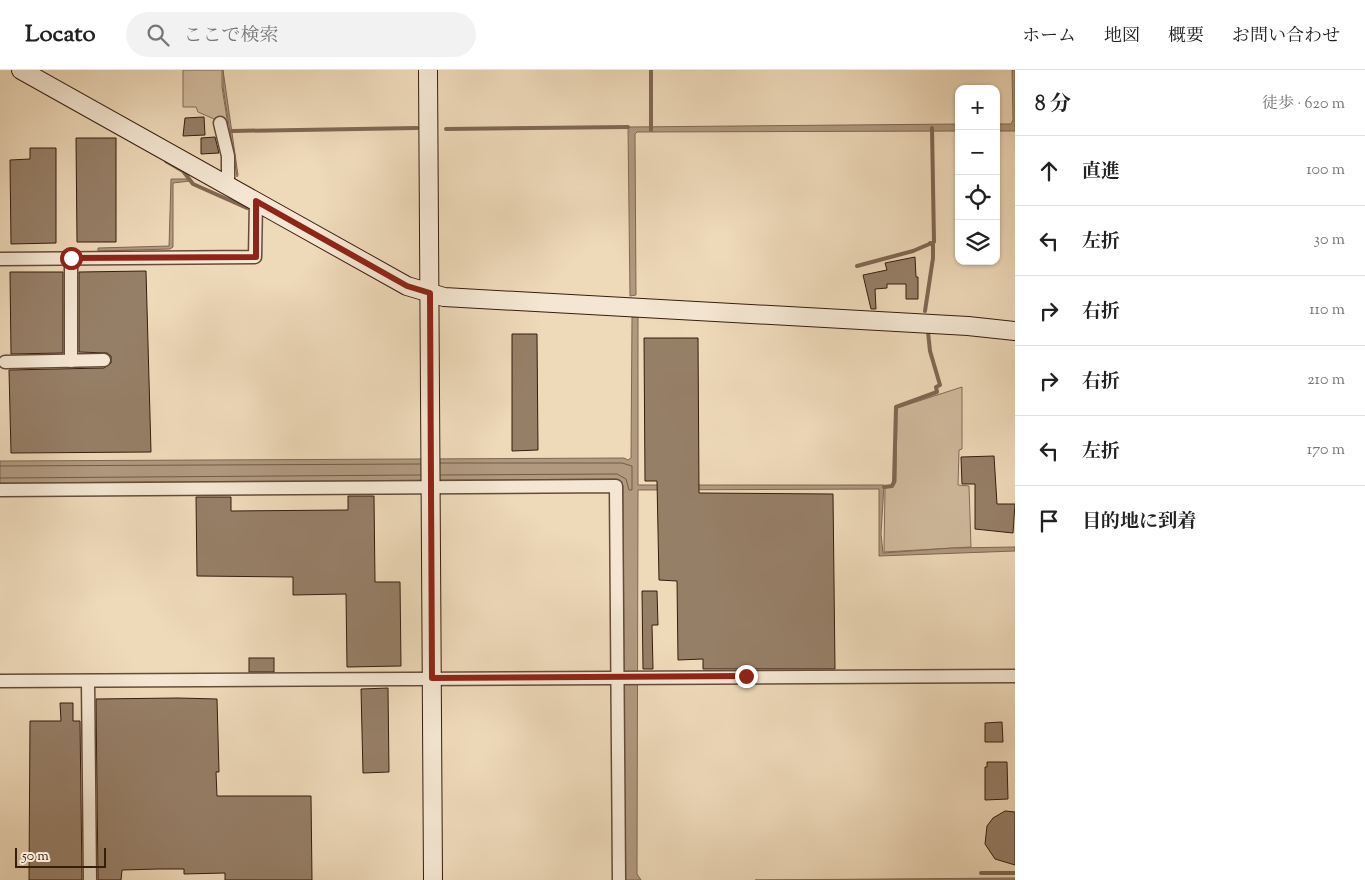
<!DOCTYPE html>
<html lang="ja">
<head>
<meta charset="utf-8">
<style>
	body { margin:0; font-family:"Sorts Mill Goudy","Noto Serif JP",serif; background:#f2f2f2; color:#222 }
	.controls { position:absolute; right:15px; top:15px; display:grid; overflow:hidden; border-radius:10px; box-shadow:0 1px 4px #0004 }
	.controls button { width:45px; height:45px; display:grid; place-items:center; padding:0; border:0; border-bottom:1px solid #e0e0e0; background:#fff; color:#222; font:25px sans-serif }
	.scale { position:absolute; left:15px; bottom:12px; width:91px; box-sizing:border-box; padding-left:5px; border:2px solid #371d0e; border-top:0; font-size:14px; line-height:18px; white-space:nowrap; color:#371d0e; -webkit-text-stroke:4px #f4e6d2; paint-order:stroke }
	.stop { position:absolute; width:15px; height:15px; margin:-11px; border:4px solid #8f2418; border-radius:50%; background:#fff }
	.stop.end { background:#8f2418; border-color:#fff; box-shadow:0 1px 5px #0008 }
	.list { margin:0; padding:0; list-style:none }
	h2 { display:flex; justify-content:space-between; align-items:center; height:65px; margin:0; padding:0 20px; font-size:21px }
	h2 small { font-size:16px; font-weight:400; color:#767676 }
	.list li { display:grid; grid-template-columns:32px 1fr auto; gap:15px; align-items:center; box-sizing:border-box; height:70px; padding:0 20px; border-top:1px solid #e0e0e0 }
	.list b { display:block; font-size:19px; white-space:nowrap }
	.list em { font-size:16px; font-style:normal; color:#767676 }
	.icon { flex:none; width:28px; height:28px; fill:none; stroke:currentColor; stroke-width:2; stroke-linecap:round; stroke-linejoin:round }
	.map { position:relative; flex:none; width:1015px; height:810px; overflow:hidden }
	header { display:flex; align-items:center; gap:30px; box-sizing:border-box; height:70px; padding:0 25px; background:#fff; border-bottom:1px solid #e0e0e0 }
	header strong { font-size:24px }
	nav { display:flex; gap:28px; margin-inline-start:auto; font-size:18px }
	.search { width:350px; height:45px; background:#f2f2f2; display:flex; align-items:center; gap:12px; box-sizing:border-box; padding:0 18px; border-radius:28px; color:#767676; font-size:19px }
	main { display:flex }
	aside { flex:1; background:#fff }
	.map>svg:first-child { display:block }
</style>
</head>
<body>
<header>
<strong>Locato</strong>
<div class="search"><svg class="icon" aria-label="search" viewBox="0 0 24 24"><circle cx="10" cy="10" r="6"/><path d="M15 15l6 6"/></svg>ここで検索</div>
<nav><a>ホーム</a><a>地図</a><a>概要</a><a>お問い合わせ</a></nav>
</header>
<main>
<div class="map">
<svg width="1015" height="810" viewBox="0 0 1015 810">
	<rect width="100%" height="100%" fill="#eed9b9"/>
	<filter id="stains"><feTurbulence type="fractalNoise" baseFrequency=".004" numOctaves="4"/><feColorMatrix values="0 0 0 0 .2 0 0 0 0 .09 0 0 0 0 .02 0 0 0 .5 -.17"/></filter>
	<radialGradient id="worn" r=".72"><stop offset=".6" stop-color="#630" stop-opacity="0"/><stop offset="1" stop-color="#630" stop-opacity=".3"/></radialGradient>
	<!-- green -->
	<g fill="#cfb99c" stroke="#836b55">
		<polygon points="183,0 222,0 222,17 228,55 198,42 196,37 183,37"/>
		<polygon points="962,317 962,379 959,380 958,415 969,416 971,477 884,482 885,418 893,416 896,412 897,338"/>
	</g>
	<!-- water -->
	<g fill="#b0997f" stroke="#806752">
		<polygon points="223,0 238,105 237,107 223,17"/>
		<polygon points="1012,0 1015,0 1015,61 996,61 996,54 1011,54 1013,50"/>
		<polygon points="959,54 959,61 637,62 635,64 636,225 630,226 628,57"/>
		<polygon points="171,109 189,109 190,111 173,113 173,177 170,179 98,181 98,178 169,176"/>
		<polygon points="632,247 638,247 638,415 884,415 881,464 883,483 952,478 1015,477 1015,481 879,486 879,419 638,420 637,804 641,810 625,810 623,415 617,409 0,413 0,391 624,388 628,390 631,388"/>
		<polygon points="1015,808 1015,810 755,810"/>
	</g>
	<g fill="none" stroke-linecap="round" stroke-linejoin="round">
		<!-- shore -->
		<g stroke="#745b46" stroke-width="1">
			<polyline points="440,393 622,393 632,396 632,420 629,420 626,409 617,404 441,405"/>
			<polyline points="0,396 420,394"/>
			<polyline points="0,408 421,405"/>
		</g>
		<!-- stream -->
		<g stroke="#806752" stroke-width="4">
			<polyline points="651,0 651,60"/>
			<polyline points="446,59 628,57"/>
			<polyline points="232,61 417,58"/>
			<polyline points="166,91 183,101 193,114 247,138"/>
			<polyline points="857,196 913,181 934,172 932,58"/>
			<polyline points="925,241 933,188 933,175 930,173"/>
			<polyline points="884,417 892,416 894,412 896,337 937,322 936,317 940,315 930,281 928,262"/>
			<polyline points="981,803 1015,803"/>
		</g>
	</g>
	<!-- building -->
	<g fill="#967f67" stroke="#371d0e">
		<polygon points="204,47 205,65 183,66 185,48"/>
		<polygon points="215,67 219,83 201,84 201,68"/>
		<polygon points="76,68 116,68 116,172 77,172"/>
		<polygon points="30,78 56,78 56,173 11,174 10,90 30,89"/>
		<polygon points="915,187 916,207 918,207 918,229 906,229 906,214 887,214 887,218 875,219 876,239 871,239 863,205 887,200 885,193"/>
		<polygon points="146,201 151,382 11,383 9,300 104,298 111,293 111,286 107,283 79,282 79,202"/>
		<polygon points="10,202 63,202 63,283 11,284"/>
		<polygon points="512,264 537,264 538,380 512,381"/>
		<polygon points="644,268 698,268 699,423 833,424 835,599 703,599 703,589 678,590 677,511 659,510 657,411 645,411"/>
		<polygon points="994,386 997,434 1015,434 1013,463 975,459 975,414 962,414 961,387"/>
		<polygon points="348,426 374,426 375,512 400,512 401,596 347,597 346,524 293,525 293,507 197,506 196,427 231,427 231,441 348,440"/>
		<polygon points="642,521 657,521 658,555 652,555 653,599 643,599"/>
		<rect x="249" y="588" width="25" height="14"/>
		<polygon points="388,618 389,702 363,703 361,619"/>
		<polygon points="178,628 217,629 219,702 216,702 217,726 311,726 312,810 225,810 225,803 184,804 184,799 159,799 122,800 121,810 98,810 96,629"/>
		<polygon points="60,633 73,633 73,651 80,651 82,810 29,810 30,651 61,651"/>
		<polygon points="1002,652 1003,672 985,672 985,653"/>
		<polygon points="987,692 1007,692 1008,729 985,730 985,697 987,697"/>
		<polygon points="1005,741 1015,742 1015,795 995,789 985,774 987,756 993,748"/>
	</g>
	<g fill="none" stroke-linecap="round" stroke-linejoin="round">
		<defs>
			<g id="street">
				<polyline points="220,53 228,86 228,116"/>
				<polyline points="71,188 71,291"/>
				<polyline points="0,189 255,187 256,131"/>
				<polyline points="5,292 104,290"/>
				<polyline points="0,420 616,416 619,810"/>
				<polyline points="0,611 1015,606"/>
				<polyline points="88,611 90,810"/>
			</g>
			<g id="secondary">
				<polyline points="21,0 407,216 444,227 968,256 1015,261"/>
				<polyline points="428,0 433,810"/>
			</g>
		</defs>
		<!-- street casing -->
		<use href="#street" stroke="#654c39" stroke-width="15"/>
		<!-- secondary casing -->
		<use href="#secondary" stroke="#371d0e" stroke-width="20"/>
		<!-- street -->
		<use href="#street" stroke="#f4e6d2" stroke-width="12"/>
		<!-- secondary -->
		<use href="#secondary" stroke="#f4e6d2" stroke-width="18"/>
	</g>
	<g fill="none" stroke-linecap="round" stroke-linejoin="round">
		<!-- route -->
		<polyline stroke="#8f2418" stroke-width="6" points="71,188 256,187 256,131 407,216 430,223 432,608 746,606"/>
	</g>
	<rect width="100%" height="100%" filter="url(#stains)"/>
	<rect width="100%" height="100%" fill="url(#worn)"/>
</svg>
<div class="controls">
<button>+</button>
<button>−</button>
<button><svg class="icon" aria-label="locate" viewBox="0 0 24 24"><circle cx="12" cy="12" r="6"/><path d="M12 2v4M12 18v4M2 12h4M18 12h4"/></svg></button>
<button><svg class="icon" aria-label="layers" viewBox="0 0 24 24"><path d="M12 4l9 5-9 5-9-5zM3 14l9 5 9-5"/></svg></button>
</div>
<div class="scale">50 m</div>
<div class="stop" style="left:71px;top:188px"></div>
<div class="stop end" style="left:746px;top:606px"></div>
</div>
<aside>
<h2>8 分<small>徒歩 · 620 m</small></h2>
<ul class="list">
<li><svg class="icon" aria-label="ahead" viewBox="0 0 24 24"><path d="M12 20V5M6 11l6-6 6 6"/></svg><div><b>直進</b></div><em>100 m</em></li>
<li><svg class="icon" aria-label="left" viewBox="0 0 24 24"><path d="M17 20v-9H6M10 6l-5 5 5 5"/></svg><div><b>左折</b></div><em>30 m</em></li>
<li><svg class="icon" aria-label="right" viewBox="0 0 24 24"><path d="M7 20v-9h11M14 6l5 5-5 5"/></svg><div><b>右折</b></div><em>110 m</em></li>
<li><svg class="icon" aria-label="right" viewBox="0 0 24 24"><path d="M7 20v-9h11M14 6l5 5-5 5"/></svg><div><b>右折</b></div><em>210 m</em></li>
<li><svg class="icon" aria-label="left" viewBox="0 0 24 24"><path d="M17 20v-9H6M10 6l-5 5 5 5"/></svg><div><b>左折</b></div><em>170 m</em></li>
<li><svg class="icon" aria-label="arrive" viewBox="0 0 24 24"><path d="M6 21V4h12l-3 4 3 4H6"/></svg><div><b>目的地に到着</b></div></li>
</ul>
</aside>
</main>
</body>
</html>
